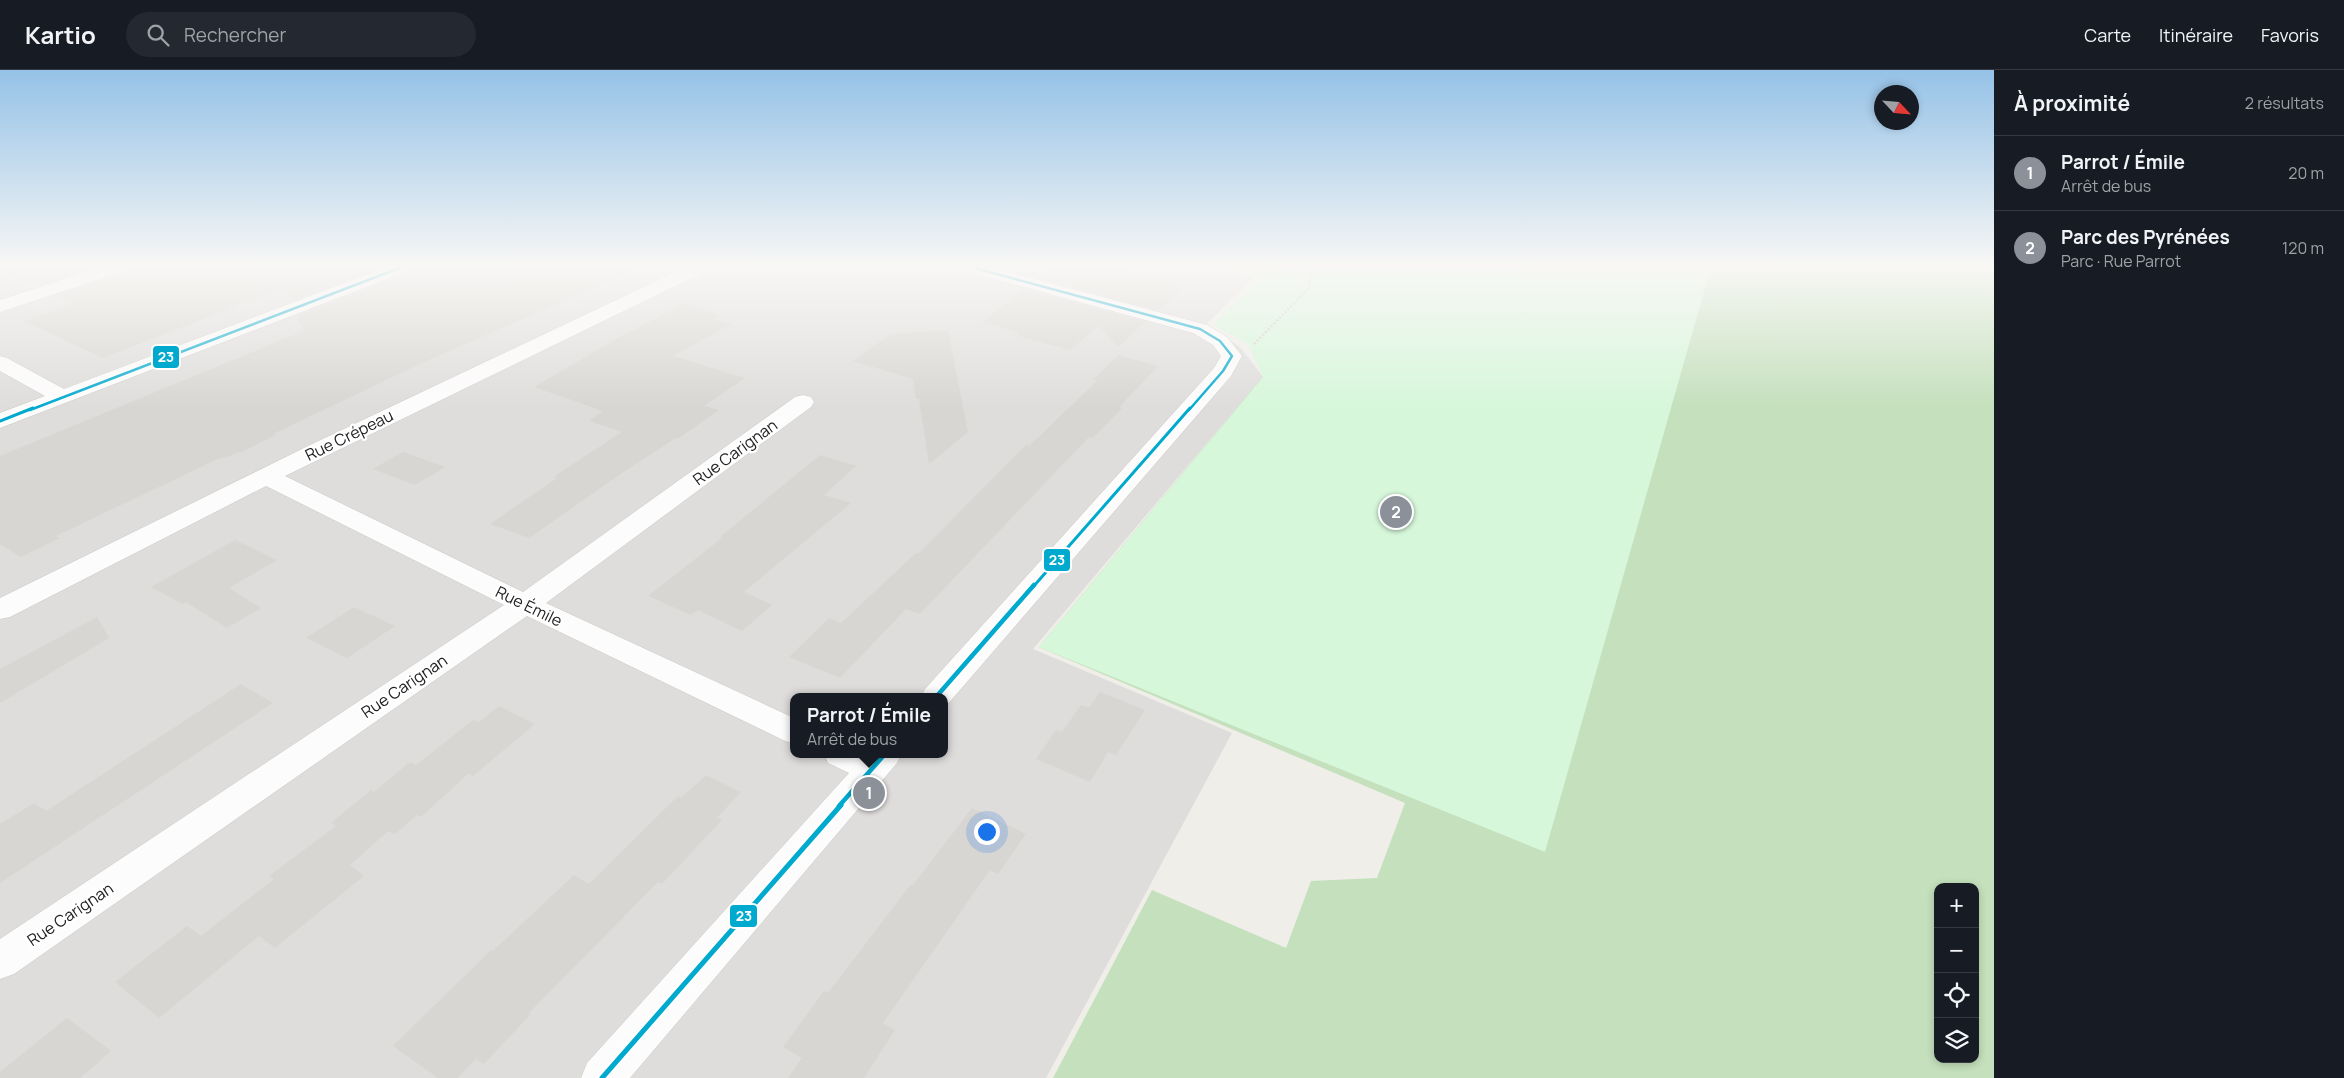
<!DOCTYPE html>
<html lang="fr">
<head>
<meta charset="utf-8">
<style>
	body { margin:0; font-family:Manrope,sans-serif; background:#242831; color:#f1f3f6 }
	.controls { position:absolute; right:15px; bottom:15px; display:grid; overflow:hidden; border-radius:10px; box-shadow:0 2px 8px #0003 }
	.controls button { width:45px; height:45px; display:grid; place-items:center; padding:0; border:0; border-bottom:1px solid #363941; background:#171b24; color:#f1f3f6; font:25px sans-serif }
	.compass { position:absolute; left:1874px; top:15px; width:45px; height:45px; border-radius:50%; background:#171b24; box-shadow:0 2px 8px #0003; rotate:116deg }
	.you { position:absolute; left:986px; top:761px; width:18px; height:18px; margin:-12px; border:4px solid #fff; border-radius:50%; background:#1a73e8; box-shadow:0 0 0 8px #1a73e833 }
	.badge { display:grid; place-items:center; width:32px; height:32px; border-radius:50%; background:#8c9099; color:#fff; font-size:16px; font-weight:700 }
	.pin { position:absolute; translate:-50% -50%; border:2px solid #fff; box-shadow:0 1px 5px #0006 }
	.popup { position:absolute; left:790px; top:623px; width:158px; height:65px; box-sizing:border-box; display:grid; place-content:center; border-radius:10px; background:#171b24; filter:drop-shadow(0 1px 4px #0005); font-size:16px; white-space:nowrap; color:#9ea1a6 }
	.popup b { font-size:19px; color:#f1f3f6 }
	.popup::after { content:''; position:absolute; left:50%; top:100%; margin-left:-10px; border:10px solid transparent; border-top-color:#171b24 }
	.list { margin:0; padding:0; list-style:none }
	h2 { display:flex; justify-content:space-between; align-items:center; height:65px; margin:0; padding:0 20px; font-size:21px }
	h2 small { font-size:16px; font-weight:400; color:#9ea1a6 }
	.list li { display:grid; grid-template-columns:32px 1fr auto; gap:15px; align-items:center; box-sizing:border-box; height:75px; padding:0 20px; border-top:1px solid #363941 }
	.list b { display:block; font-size:19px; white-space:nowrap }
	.list p { margin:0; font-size:16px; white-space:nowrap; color:#9ea1a6 }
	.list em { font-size:16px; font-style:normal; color:#9ea1a6 }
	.icon { flex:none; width:28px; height:28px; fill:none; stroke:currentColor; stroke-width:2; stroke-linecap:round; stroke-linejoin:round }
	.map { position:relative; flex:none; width:1994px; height:1008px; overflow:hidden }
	header { display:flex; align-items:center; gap:30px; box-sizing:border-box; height:70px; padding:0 25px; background:#171b24; border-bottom:1px solid #363941 }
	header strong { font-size:24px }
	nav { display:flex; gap:28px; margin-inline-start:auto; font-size:18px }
	.search { width:350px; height:45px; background:#242831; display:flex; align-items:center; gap:12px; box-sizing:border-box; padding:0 18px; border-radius:28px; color:#9ea1a6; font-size:19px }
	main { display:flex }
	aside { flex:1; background:#171b24 }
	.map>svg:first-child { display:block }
</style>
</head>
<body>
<header>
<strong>Kartio</strong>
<div class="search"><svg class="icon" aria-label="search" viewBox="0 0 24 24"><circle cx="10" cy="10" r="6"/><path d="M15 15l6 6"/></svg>Rechercher</div>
<nav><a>Carte</a><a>Itinéraire</a><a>Favoris</a></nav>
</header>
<main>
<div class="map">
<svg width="1994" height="1008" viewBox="0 0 1994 1008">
	<rect width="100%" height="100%" fill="#efeee9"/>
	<!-- residential -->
	<path fill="#dedddb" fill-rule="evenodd" d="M0,197H1210L1254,207L1206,255L1240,277L1263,307L1033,579L1232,663L1046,1008H0ZM794,627H944V684H794Z"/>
	<!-- forest -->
	<path fill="#c4e0bc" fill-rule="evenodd" d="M1215,197H1994V1008H1053L1152,820L1286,878L1311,811L1377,808L1405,733L1039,577L1332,223ZM1938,817H1975V989H1938Z"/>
	<!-- park -->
	<polygon fill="#d6f7da" points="1215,197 1711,197 1545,782 1039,577 1263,307 1248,274 1213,255 1262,207"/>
	<!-- building -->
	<g fill="#d8d6d2">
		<polygon points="0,197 96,197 37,216 0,200"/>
		<polygon points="129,197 383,197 291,231 285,217 103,288 24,251 75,233 57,225 125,203"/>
		<polygon points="413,197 642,197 422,293 273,364 275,365 241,383 238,382 225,388 222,387 56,466 60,468 21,487 0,474 0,386 303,261 297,246 409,203"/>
		<polygon points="1050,197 1113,197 1186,214 1158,240 1037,208"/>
		<polygon points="1023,219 1145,252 1118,277 1099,256 1070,280 1018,266 1019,262 982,252"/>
		<polygon points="685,234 720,245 714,249 731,254 673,286 745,308 704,336 719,340 679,368 676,368 625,401 529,468 490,454 557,408 553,407 622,362 589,351 603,341 534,317 616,269"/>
		<polygon points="948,260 968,362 929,394 919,329 916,329 913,309 853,291 891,264"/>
		<polygon points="1118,285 1158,296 1119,337 1122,338 1093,368 1089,367 920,544 906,539 840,608 789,587 829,548 841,553 916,483 918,484 1026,375 1029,376 1097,311 1093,310"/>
		<polygon points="403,382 445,397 415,415 373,399"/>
		<polygon points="820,385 856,396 824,425 851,433 744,522 772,535 742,561 698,540 691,545 648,526 722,468 720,467"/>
		<polygon points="235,470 277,490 229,518 261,538 227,558 186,532 183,534 151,517"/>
		<polygon points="354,537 395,556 347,588 306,568"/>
		<polygon points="97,547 109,568 0,633 0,599"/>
		<polygon points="241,614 273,633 0,813 0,754 34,733 46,741"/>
		<polygon points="1100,622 1145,640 1116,685 1108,682 1090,712 1036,689 1056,660 1062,662 1081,635 1089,638"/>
		<polygon points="499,636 535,654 473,706 468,704 421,747 417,745 395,764 388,761 350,795 364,806 275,878 259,866 159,948 115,912 187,856 201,866 274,809 269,806 336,756 331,753 371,720 374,722 410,692 416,695 473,650 479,652"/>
		<polygon points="706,705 741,722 717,748 722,750 662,814 658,812 529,943 531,944 484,994 476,989 457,1008 438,1008 393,976 491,880 493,881 574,805 589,814 678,726 681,728"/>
		<polygon points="972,738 1026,764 998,804 990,800 883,953 895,960 864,1008 788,1008 802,988 783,977 824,921 828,923 911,814 913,815"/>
		<polygon points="67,948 111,981 80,1008 0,1008 0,1002"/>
	</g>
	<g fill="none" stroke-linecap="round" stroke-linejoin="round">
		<defs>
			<g id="minor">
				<polygon points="101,197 127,197 124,201 0,242 0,230"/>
				<polygon points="387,197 411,197 408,201 0,358 0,343 45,326 0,301 0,286 7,288 64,319"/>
				<polygon points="686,197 709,197 706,201 285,406 523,522 795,327 803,325 811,327 814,332 811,337 546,533 794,648 794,674 783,670 527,546 14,904 0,909 0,869 504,535 266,416 10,547 0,549 0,528 308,376"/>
				<polygon points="962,197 990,197 1207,255 1227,267 1242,286 1231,306 947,635 944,636 944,627 921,627 925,619 1214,298 1221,286 1213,275 1193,263 965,201"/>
				<polygon points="824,684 901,684 897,693 630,1008 581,1008 587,993 849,703 828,693"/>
			</g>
		</defs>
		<!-- minor casing -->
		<use href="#minor" stroke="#c8c8c5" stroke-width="1"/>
		<!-- path -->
		<polyline stroke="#d8ccc7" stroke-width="2.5" stroke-dasharray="2 2" stroke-linecap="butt" points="1254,274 1308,219 1312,197"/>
		<!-- minor -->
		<use href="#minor" fill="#fdfcfc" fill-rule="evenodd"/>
		<defs>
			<g id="bus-1-far3">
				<polyline points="971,197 1200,259 1220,271 1232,286 1223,301 1189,340"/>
				<polyline points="30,340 402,197"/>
			</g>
			<g id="bus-1-far2">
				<polyline points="0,351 33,338"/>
				<polyline points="1033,517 1190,338"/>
			</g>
			<g id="bus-1-far1">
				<polyline points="936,627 1034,515"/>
				<polyline points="839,736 885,684"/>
			</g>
			<polyline id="bus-1" points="602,1008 841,735"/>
		</defs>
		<!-- bus-1-far3 casing -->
		<use href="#bus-1-far3" stroke="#fff" stroke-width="5"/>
		<!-- bus-1-far2 casing -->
		<use href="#bus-1-far2" stroke="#fff" stroke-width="6"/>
		<!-- bus-1-far1 casing -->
		<use href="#bus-1-far1" stroke="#fff" stroke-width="8"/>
		<!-- bus-1 casing -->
		<use href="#bus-1" stroke="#fff" stroke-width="9"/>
		<!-- bus-1-far3 -->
		<use href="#bus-1-far3" stroke="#00a9ce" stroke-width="2.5"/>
		<!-- bus-1-far2 -->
		<use href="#bus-1-far2" stroke="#00a9ce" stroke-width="3"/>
		<!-- bus-1-far1 -->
		<use href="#bus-1-far1" stroke="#00a9ce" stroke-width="4.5"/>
		<!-- bus-1 -->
		<use href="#bus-1" stroke="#00a9ce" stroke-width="5"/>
	</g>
	<!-- sky -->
	<linearGradient id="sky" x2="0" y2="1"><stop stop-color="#95c2e7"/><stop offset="0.58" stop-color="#f8f7f5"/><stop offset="1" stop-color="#f8f7f5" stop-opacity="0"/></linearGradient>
	<rect width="1994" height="338" fill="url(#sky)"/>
	<g text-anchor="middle" stroke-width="4.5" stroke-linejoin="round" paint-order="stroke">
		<!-- street labels -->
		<g font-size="16" fill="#212121" stroke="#fff">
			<text transform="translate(349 365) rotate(-26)" y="6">Rue Crépeau</text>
			<text transform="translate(735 382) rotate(-36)" y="6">Rue Carignan</text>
			<text transform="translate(529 536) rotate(26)" y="6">Rue Émile</text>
			<text transform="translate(404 616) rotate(-34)" y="6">Rue Carignan</text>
			<text transform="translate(70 844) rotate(-34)" y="6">Rue Carignan</text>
		</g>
	</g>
	<g stroke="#fff" stroke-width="2">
		<rect x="152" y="275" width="28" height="24" rx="5" fill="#00a9ce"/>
		<rect x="1043" y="478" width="28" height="24" rx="5" fill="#00a9ce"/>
		<rect x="729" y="834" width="29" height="24" rx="5" fill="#00a9ce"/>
	</g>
	<g font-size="14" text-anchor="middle" font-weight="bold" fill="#fff">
		<text x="166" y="292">23</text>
		<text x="1057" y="495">23</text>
		<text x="744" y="851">23</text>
	</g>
</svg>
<div class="controls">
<button>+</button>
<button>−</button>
<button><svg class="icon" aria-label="locate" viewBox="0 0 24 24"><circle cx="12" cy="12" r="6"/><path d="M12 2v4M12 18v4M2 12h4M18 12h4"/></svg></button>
<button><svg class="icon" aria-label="layers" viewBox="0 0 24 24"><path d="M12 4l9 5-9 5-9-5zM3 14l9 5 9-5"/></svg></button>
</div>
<svg class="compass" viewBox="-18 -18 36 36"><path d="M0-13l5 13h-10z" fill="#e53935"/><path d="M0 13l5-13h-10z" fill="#9ea1a6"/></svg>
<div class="you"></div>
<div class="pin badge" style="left:869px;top:723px">1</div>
<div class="popup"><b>Parrot / Émile</b>Arrêt de bus</div>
<div class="pin badge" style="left:1396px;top:442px">2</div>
</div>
<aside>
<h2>À proximité<small>2 résultats</small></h2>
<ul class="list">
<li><span class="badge">1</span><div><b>Parrot / Émile</b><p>Arrêt de bus</p></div><em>20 m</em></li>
<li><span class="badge">2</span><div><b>Parc des Pyrénées</b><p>Parc · Rue Parrot</p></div><em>120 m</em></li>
</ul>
</aside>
</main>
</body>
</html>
